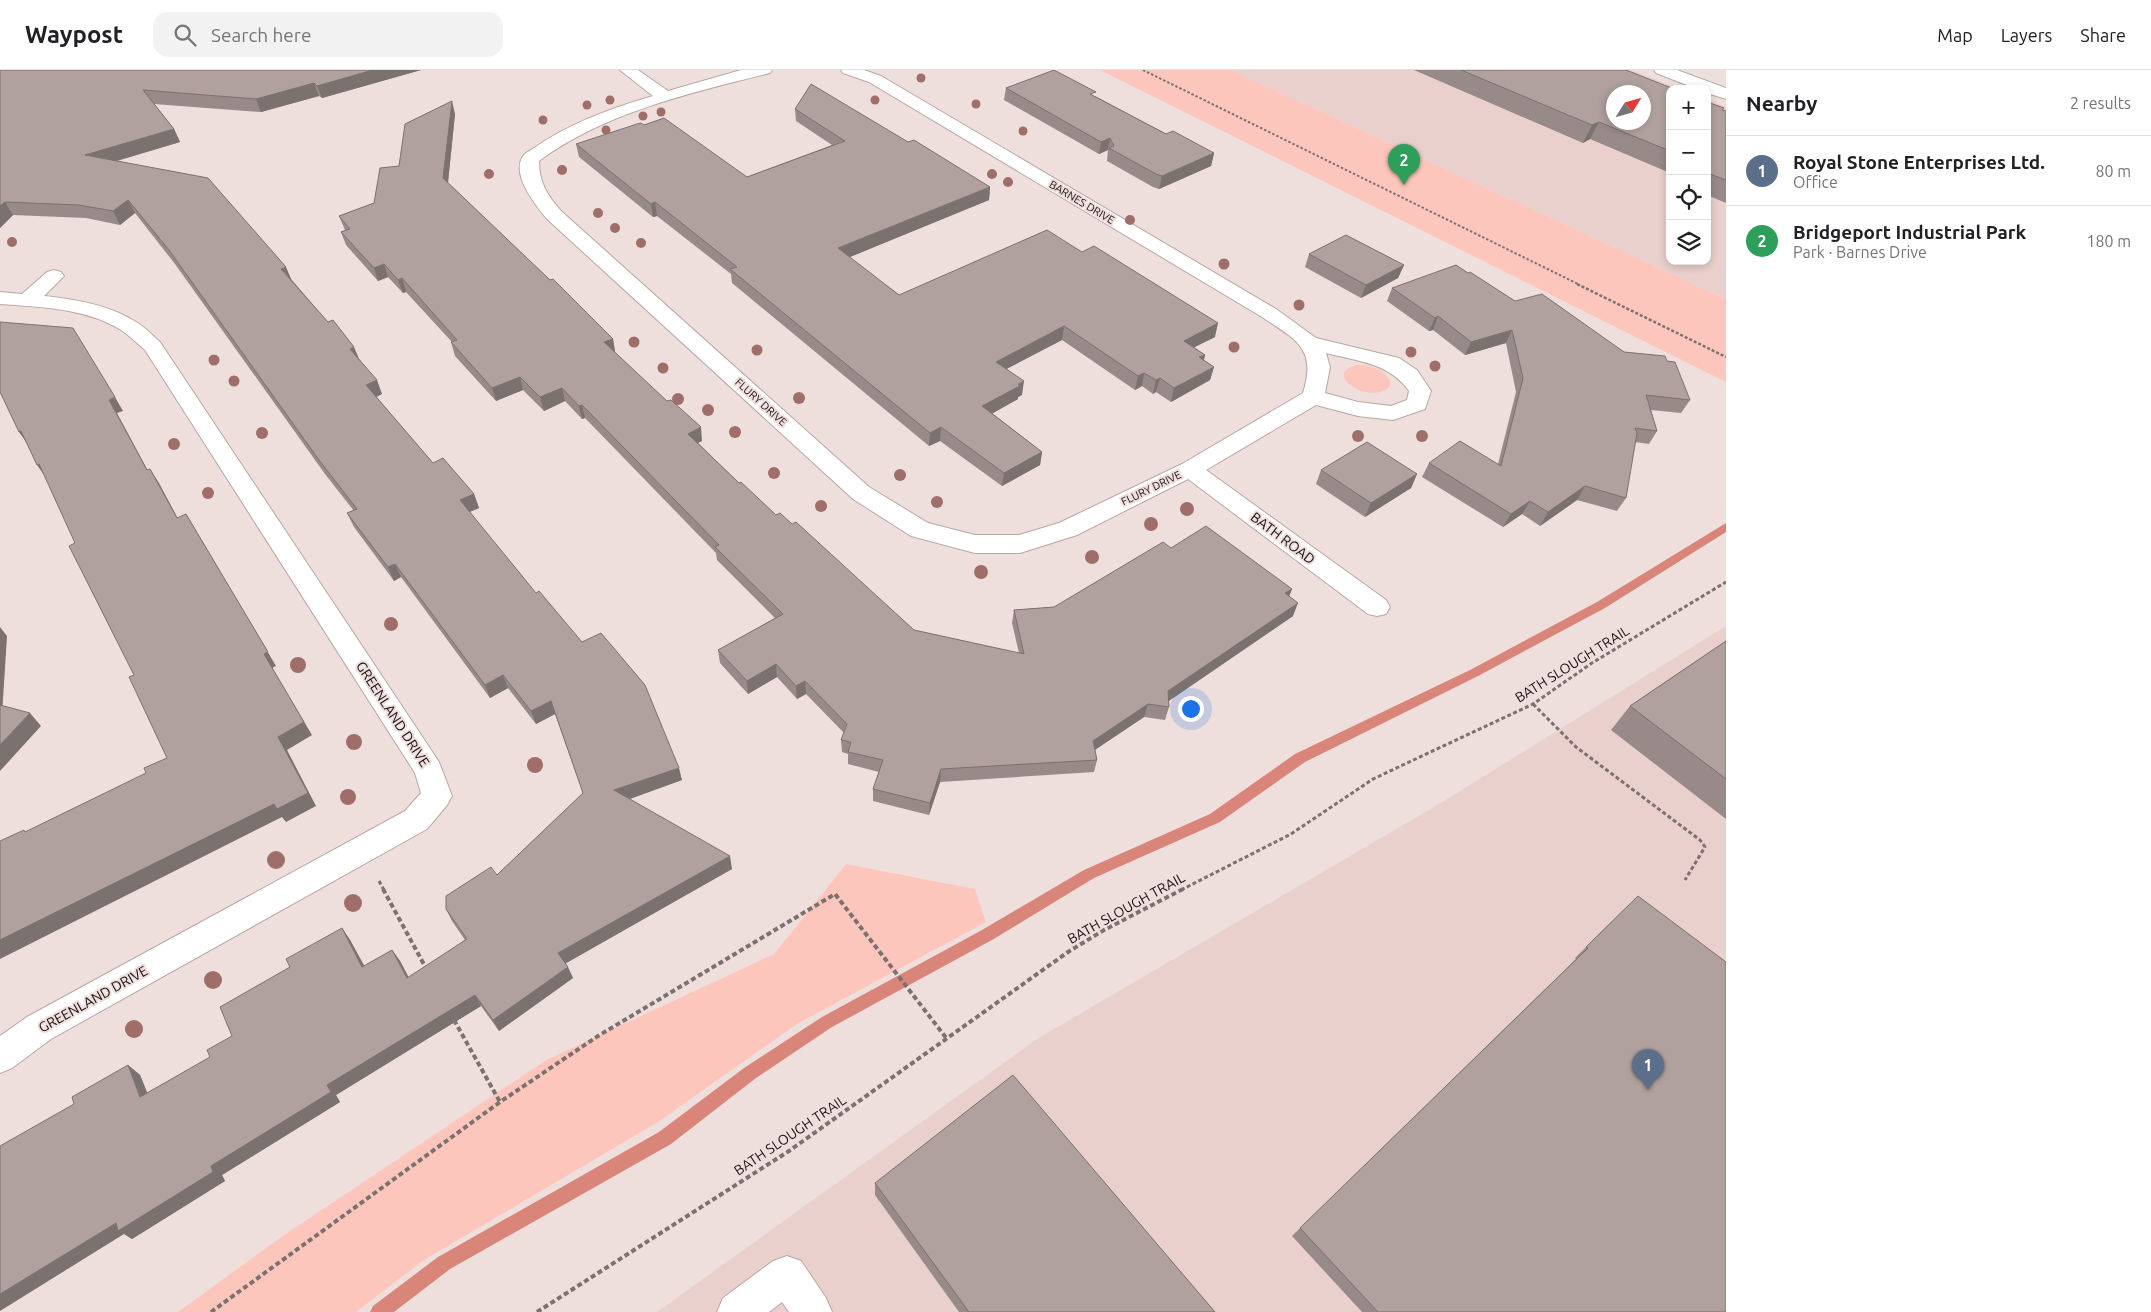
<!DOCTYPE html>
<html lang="en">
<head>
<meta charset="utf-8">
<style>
	body { margin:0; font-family:Ubuntu,sans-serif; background:#f2f2f2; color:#202124 }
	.controls { position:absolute; right:15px; top:15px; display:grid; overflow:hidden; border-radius:10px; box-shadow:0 2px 8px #0003 }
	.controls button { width:45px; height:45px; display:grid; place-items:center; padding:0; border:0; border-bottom:1px solid #e0e0e0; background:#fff; color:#202124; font:25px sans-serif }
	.compass { position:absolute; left:1606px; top:15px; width:45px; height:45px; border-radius:50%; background:#fff; box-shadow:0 2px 8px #0003; rotate:53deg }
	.you { position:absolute; left:1190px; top:638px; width:18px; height:18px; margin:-12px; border:4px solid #fff; border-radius:50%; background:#1a73e8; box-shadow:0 0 0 8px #1a73e833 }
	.badge { display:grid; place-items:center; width:32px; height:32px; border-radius:50%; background:#cc3f32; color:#fff; font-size:16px; font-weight:700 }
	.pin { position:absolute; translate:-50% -41px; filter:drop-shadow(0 1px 2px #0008) }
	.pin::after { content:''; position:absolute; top:26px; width:18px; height:15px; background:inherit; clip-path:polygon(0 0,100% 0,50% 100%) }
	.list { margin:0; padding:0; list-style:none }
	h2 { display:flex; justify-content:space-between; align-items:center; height:65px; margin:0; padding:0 20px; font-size:21px }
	h2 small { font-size:16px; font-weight:400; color:#757577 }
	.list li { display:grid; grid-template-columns:32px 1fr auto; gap:15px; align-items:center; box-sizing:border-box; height:70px; padding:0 20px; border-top:1px solid #e0e0e0 }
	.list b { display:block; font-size:19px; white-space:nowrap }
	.list p { margin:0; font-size:16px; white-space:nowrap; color:#757577 }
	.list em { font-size:16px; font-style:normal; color:#757577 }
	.icon { flex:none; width:28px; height:28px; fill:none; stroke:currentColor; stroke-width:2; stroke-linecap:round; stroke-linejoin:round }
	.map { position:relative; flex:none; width:1726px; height:1242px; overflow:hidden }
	header { display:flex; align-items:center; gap:30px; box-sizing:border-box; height:70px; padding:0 25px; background:#fff; border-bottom:1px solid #e0e0e0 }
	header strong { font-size:24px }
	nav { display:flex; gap:28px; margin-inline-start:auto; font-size:18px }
	.search { width:350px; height:45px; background:#f2f2f2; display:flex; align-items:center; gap:12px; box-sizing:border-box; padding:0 18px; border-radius:15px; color:#757577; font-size:19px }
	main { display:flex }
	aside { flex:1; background:#fff }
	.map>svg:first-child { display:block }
</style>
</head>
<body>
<header>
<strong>Waypost</strong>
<div class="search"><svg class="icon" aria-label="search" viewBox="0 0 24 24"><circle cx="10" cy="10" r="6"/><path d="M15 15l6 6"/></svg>Search here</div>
<nav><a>Map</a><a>Layers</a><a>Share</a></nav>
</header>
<main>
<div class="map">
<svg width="1726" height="1242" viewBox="0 0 1726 1242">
	<rect width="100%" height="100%" fill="#efdfdc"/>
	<!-- built -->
	<g fill="#e9d0cc" fill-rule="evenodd">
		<path d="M1231,0H1632L1680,19H1670V191H1707V29L1726,37V229ZM1614,22H1644V52H1614Z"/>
		<polygon points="1726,556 1726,1242 657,1242 1037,969 1444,731"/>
	</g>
	<!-- green -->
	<g fill="#fdc6bd">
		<polygon points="1100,0 1231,0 1726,229 1726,312"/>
		<path d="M1356,295C1370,295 1384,298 1390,311V316C1370,337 1321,304 1356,295Z"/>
		<polygon points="846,794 975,819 986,852 797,954 658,1052 424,1190 356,1242 178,1242 284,1165 546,990 774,884"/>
	</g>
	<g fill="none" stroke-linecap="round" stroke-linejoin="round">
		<!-- stream -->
		<polygon fill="#da8579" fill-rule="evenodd" points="1726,453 1726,462 1605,538 1478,606 1305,692 1220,752 1094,808 992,870 832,957 756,1008 671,1074 450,1199 394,1242 370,1242 373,1236 438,1187 659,1062 744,998 822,947 982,860 1084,800 1210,744 1295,684 1470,600 1597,532"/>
		<defs>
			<g id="minor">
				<path d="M620,0H638L668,21L741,0H772L770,3C691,23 605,42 539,91C539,112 547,125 561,141L869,417L928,453L975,465H1019L1059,453L1182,394L1303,323C1317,278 1296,270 1262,247L869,12L843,3L841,0H864L881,6L1276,239L1316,268L1399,288L1417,300L1431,321L1425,339L1393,350L1358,346L1316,335L1206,400L1386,530L1390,537L1386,544L1377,546L1368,544L1188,409L1077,465L1020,483H975L911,466L853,429L547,149C536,136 512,106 522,88C524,83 530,81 534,78C570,53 612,38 653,26ZM1326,283C1357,291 1390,293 1409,321L1407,330L1391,336L1358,332L1325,323L1330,297Z"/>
				<polygon points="1654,0 1677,0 1726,18 1726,29 1707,23 1707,19 1697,19 1656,3"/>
				<path d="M54,200L61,202L64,206L44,226C74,229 110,235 136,252C145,257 152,265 160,272L439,692L452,726L447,735L427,759L51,969L12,998L0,1003V966L27,947L405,741L421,723L415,703L145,280C137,273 130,266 121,260C86,238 40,237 0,234V222L22,224L47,202Z"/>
				<polygon points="787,1186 801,1191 826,1228 832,1242 789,1242 782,1232 769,1242 717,1242 723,1228 773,1191"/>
			</g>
		</defs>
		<!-- minor casing -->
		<use href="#minor" stroke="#b7a7a5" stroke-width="2"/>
		<!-- path-far3 -->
		<polyline stroke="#7b716f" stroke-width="2" stroke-dasharray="2.5 2" stroke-linecap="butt" points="1143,0 1580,215"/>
		<!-- path-far2 -->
		<polyline stroke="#7b716f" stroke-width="2.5" stroke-dasharray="3 2" stroke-linecap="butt" points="1577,214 1726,287"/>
		<!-- path-far1 -->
		<g stroke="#7b716f" stroke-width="3" stroke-dasharray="4 2.5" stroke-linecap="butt">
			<polyline points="1533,634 1576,677 1700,770 1705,777 1685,810"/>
			<polyline points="379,811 384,820"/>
			<polyline points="1181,820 1291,764 1373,709 1533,634 1592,593 1726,512"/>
		</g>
		<!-- path -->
		<g stroke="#7b716f" stroke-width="4" stroke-dasharray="5 3" stroke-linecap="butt">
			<polyline points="383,819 427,900"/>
			<polyline points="454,950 500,1032"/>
			<polyline points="211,1242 500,1032 598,966 835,824 947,969"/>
			<polyline points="537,1242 789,1081 1068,882 1104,860 1183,819"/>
		</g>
		<!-- minor -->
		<use href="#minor" fill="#fff" fill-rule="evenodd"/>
	</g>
	<!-- trees -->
	<g fill="#9f6e69">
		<circle cx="921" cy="8" r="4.5"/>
		<circle cx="610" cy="30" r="4.5"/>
		<circle cx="875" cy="30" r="4.5"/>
		<circle cx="976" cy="34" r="4.5"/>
		<circle cx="587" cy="35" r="4.5"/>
		<circle cx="661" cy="42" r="4.5"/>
		<circle cx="643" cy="46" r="4.5"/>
		<circle cx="543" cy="50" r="4.5"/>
		<circle cx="606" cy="60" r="4.5"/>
		<circle cx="1023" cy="61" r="4.5"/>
		<circle cx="562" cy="100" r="5"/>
		<circle cx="489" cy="104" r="5"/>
		<circle cx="992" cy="104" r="5"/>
		<circle cx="1008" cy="112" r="5"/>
		<circle cx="598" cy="143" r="5"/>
		<circle cx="1130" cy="150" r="5"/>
		<circle cx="615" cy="158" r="5"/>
		<circle cx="12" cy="172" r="5"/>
		<circle cx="641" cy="173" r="5"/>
		<circle cx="1224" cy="194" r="5.5"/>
		<circle cx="1299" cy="235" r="5.5"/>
		<circle cx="634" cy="272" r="5.5"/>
		<circle cx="1234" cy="277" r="5.5"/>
		<circle cx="757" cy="280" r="5.5"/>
		<circle cx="1411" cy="282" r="5.5"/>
		<circle cx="214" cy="290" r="5.5"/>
		<circle cx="1435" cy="296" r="5.5"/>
		<circle cx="663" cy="298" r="5.5"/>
		<circle cx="234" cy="311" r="5.5"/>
		<circle cx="799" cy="328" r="6"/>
		<circle cx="678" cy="329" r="6"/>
		<circle cx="708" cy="340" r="6"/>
		<circle cx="735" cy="362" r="6"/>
		<circle cx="262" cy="363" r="6"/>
		<circle cx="1358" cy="366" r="6"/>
		<circle cx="1422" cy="366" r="6"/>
		<circle cx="174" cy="374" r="6"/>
		<circle cx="774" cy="403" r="6"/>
		<circle cx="900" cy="405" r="6"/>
		<circle cx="208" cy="423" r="6"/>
		<circle cx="937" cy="432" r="6"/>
		<circle cx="821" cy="436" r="6"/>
		<circle cx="1187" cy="439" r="7"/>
		<circle cx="1151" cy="454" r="7"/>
		<circle cx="1092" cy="487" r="7"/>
		<circle cx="981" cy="502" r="7"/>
		<circle cx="391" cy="554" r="7"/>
		<circle cx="298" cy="595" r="8"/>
		<circle cx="354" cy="672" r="8"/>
		<circle cx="535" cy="695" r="8"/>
		<circle cx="348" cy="727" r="8"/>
		<circle cx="276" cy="790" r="9"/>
		<circle cx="353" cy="833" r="9"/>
		<circle cx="213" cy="910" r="9"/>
		<circle cx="134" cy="959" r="9"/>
	</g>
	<!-- wall -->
	<g fill="#978a88">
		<polygon points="0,0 421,0 322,28 319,26 261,42 154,34 174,59 180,72 117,91 292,210 359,289 382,324 376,327 433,393 474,424 479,438 469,442 682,710 630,729 732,799 565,893 573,908 499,961 481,936 336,1025 340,1032 222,1105 225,1111 132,1169 124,1164 74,1034 128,995 140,1005 147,1023 210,987 232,966 290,897 342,858 350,870 364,896 392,880 400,891 409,908 465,870 452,851 446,839 497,805 583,723 555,644 536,654 508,618 490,628 401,507 394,511 354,457 347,443 354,441 325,404 175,194 135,143 120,155 86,148 13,145 0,158"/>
		<polygon points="1414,0 1626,0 1670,19 1670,103 1590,69 1583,73"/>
		<polygon points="1006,18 1095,26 1166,64 1214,83 1211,96 1159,119 1153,117 1107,91 1108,80 1099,84 1004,30"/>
		<polygon points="1707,32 1724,38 1723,40 1726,41 1726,133 1707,125"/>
		<polygon points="795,39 908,72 990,117 989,130 849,187 899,225 1215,267 1194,277 1205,285 1204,290 1214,297 1210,310 1171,332 1156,322 1153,324 1142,316 1135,320 1062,270 1006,299 1022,325 1018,327 1018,329 992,343 1042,382 1040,395 1002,416 940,371 929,376 732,213 731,204 657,146 653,147 579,87 576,74 644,55 747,107 832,75 796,51"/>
		<polygon points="455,44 448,113 550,210 613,269 615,282 702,371 698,373 739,413 776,445 914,560 1019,583 1012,553 1014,540 1054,537 1171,478 1292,519 1289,526 1293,546 1169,631 1169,637 1165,650 1144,647 1095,680 1097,690 1094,702 940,712 929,745 873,731 873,719 879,702 848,694 848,684 842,682 841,670 844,663 806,624 797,629 777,607 748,624 720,593 718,580 775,548 717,490 716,483 585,348 582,349 565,331 544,341 523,320 496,331 455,286 451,272 452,272 406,222 403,223 388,207 378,211 346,175 341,162 345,160 339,146 374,133 399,96"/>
		<polygon points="1309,184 1404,195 1398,208 1361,228 1305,197"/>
		<polygon points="1468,203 1515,231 1624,282 1667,291 1690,330 1681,343 1651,340 1657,361 1649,374 1635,372 1626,428 1617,441 1577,430 1540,456 1522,444 1503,457 1422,407 1429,393 1498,394 1516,322 1506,273 1465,285 1433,260 1429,261 1387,231 1392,218"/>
		<polygon points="1321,400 1417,404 1411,418 1365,447 1316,414"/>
		<polygon points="1726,571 1726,749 1611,660 1630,636"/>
		<polygon points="1638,826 1726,1242 1362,1242 1292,1166 1576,889 1575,888"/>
		<polygon points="875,1113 1215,1242 959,1242 875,1125"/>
	</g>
	<!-- shaded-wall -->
	<g fill="#7b716f">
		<polygon points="373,0 421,0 322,28 317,16"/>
		<polygon points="314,13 319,26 261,42 256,29"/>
		<polygon points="452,31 455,44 447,121 443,108"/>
		<polygon points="1599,52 1590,69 1583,73 1592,55"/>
		<polygon points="174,59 180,72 92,98 85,85"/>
		<polygon points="1110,68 1108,80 1099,84 1101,72"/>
		<polygon points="1214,83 1211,96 1159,119 1162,106"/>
		<polygon points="990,117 989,130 838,192 838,178"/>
		<polygon points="128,130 135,143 120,155 113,141"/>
		<polygon points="5,132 13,145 0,158 0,136"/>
		<polygon points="655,132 657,146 653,147 651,134"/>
		<polygon points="384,194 388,207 378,211 374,198"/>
		<polygon points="1404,195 1398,208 1361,228 1366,215"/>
		<polygon points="286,197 292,211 281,199"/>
		<polygon points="402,208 406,222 403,223 398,210"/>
		<polygon points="1438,246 1433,260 1429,261 1435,248"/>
		<polygon points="1218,253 1215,267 1181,284 1184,271"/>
		<polygon points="1064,256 1062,270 995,305 996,292"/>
		<polygon points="1512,260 1506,273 1465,285 1471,272"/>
		<polygon points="613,269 615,282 606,286 604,272"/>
		<polygon points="354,277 360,291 350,279"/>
		<polygon points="1205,285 1202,298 1199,287"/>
		<polygon points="1214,297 1210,310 1171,332 1174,318"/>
		<polygon points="1144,303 1142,316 1135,320 1138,306"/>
		<polygon points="520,307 523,320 496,331 492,318"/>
		<polygon points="1160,308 1156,322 1153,324 1156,310"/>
		<polygon points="377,310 382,324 372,329 366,315"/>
		<polygon points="1024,311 1022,325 1018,327 1018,329 981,350 982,336"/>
		<polygon points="562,318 565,331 544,341 540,327"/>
		<polygon points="115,327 123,341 117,343 155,414 147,400 109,330"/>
		<polygon points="582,335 585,348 582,349 579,336"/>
		<polygon points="701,357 702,371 689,377 688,364"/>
		<polygon points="941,357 940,371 929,376 930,363"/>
		<polygon points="21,361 29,376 19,362"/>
		<polygon points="1042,382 1040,395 1002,416 1004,403"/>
		<polygon points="39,394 47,409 37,395"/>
		<polygon points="150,399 159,413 185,462 177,448"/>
		<polygon points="1417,404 1411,418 1365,447 1371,433"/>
		<polygon points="1585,416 1577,430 1540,456 1548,442"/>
		<polygon points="474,424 479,438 465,444 460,430"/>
		<polygon points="1530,431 1522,444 1503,457 1511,444"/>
		<polygon points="186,444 276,596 272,598 312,665 287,680 316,736 286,752 282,747 0,889 0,870 278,667 264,584"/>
		<polygon points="395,494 401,507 394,511 388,497"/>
		<polygon points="1292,519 1287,532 1285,523"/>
		<polygon points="1298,533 1293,546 1164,634 1168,621"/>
		<polygon points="0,557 7,566 2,645 0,643"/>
		<polygon points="776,594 777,607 748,624 747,611"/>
		<polygon points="503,605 508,618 490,628 485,615"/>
		<polygon points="805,611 806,624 797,629 796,616"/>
		<polygon points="551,631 555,644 536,654 531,641"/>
		<polygon points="1148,634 1144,647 1090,683 1093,671"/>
		<polygon points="30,643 41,656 0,701 0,675"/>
		<polygon points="679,698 682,710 618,733 614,720"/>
		<polygon points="941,699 940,712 929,745 930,733"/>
		<polygon points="730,786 732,799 563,895 558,883"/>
		<polygon points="342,858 350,870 371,908 362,897"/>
		<polygon points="392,880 400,891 415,920 407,908"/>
		<polygon points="568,897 573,908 499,961 493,950"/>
		<polygon points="475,925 481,936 336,1025 340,1032 222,1105 225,1111 132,1169 124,1164 0,1241 0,1224 116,1153 211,1096 327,1015"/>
		<polygon points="128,995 140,1005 153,1037 140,1027"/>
	</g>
	<!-- building -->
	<g fill="#b0a19e" stroke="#7b716f" fill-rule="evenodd">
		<polygon points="0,0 373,0 317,16 314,13 256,29 143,20 174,59 85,85 208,108 286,197 281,199 328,252 333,250 354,277 350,279 377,310 366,315 433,393 443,388 474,424 460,430 536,523 539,521 582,572 601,563 645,615 679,698 614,720 730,786 558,883 568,897 493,950 475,925 327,1015 331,1022 211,1096 213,1102 118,1161 116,1153 0,1224 0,1076 74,1034 72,1027 128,995 140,1027 210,987 207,980 232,966 220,937 290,897 286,889 342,858 362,897 392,880 407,908 467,869 446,839 446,826 491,797 497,805 583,723 551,631 531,641 503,605 485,615 395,494 388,497 347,443 357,439 319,390 169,180 128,130 113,141 79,135 5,132 0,136"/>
		<polygon points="1054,0 1096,22 1090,24 1166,64 1173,61 1214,83 1162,106 1156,104 1109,78 1114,76 1110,68 1101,72 1006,18"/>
		<path d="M1461,0H1626L1674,19H1670V81L1599,52L1592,55ZM1614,22H1644V52H1614Z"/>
		<polygon points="811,14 908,72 914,70 990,117 838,178 899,225 1047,160 1082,182 1094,176 1218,253 1184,271 1205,285 1199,287 1214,297 1174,318 1160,308 1156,310 1144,303 1138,306 1064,256 996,292 1024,311 1018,314 1020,316 982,336 1042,382 1004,403 941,357 930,363 730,199 737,197 655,132 651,134 576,74 637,54 641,53 644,55 664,48 747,107 845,71 795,39"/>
		<polygon points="452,31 443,108 550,210 553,209 613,269 604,272 667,331 671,330 701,357 688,364 739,413 741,412 776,445 780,443 792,454 796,452 914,560 1024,584 1014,540 1054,537 1163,472 1171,478 1206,456 1292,519 1285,523 1298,533 1168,621 1169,637 1148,634 1093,671 1097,690 941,699 930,733 873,719 883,690 848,682 851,672 841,670 847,654 805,611 796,616 776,594 747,611 718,580 783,544 715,477 719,475 582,335 579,336 562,318 540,327 520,307 492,318 451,272 457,270 402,208 398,210 384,194 374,198 341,162 350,159 339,146 374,133 380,98 399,96 405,54"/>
		<polygon points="1707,32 1724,38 1722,40 1726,41 1726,110 1707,103"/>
		<polygon points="1346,165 1404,195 1366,215 1309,184"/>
		<polygon points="1456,195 1468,203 1470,202 1515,231 1542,224 1624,282 1665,286 1667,291 1675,292 1690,330 1646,325 1657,361 1635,358 1637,363 1626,428 1585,416 1548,442 1530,431 1511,444 1429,393 1460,371 1501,396 1523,308 1512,260 1471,272 1438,246 1435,248 1392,218"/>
		<polygon points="0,252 73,258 115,327 109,330 147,400 150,399 177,448 186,444 268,582 264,584 304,652 278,667 308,723 277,739 274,734 0,870 0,771 24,760 25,762 146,703 144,698 167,688 129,607 134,605 69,476 75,473 39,394 37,395 21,361 19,362 0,322"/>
		<polygon points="1367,372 1417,404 1371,433 1321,400"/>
		<polygon points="1726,571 1726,709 1630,636"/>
		<polygon points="0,635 30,643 0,675"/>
		<polygon points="1638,826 1726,892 1726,1242 1378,1242 1300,1158 1588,878 1586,877"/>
		<polygon points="1013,1005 1215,1242 969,1242 875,1113"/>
	</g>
	<g text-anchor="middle" stroke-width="4" stroke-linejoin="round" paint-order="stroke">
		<!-- far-street labels -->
		<g font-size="11" fill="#16100f" stroke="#efdfdc">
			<text transform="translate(1082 132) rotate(31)" y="4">BARNES DRIVE</text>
			<text transform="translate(761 332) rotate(42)" y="4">FLURY DRIVE</text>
			<text transform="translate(1151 418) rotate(-26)" y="4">FLURY DRIVE</text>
		</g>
		<!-- street labels -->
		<g font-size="14" fill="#16100f" stroke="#efdfdc">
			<text transform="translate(1283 468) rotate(37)" y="5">BATH ROAD</text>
			<text transform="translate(1572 594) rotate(-32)" y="5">BATH SLOUGH TRAIL</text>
			<text transform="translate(393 644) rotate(57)" y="5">GREENLAND DRIVE</text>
			<text transform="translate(1126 838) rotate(-29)" y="5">BATH SLOUGH TRAIL</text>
			<text transform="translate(93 929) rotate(-29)" y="5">GREENLAND DRIVE</text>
			<text transform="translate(790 1065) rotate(-34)" y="5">BATH SLOUGH TRAIL</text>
		</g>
	</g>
</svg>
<div class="controls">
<button>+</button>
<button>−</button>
<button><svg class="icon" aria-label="locate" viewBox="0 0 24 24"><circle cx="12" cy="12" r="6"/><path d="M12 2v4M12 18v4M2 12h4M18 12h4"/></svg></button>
<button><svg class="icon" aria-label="layers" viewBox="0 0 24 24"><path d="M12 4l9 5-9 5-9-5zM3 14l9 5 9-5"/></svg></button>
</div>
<svg class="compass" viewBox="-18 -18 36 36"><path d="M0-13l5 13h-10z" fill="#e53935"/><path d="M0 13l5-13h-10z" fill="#757577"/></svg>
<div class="you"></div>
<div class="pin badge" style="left:1648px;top:1020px;background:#5c6f8a">1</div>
<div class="pin badge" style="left:1404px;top:115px;background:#2e9e5b">2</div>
</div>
<aside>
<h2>Nearby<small>2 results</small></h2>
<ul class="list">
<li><span class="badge" style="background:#5c6f8a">1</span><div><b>Royal Stone Enterprises Ltd.</b><p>Office</p></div><em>80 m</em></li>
<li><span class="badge" style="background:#2e9e5b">2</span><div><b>Bridgeport Industrial Park</b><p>Park · Barnes Drive</p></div><em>180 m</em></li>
</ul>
</aside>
</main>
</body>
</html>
